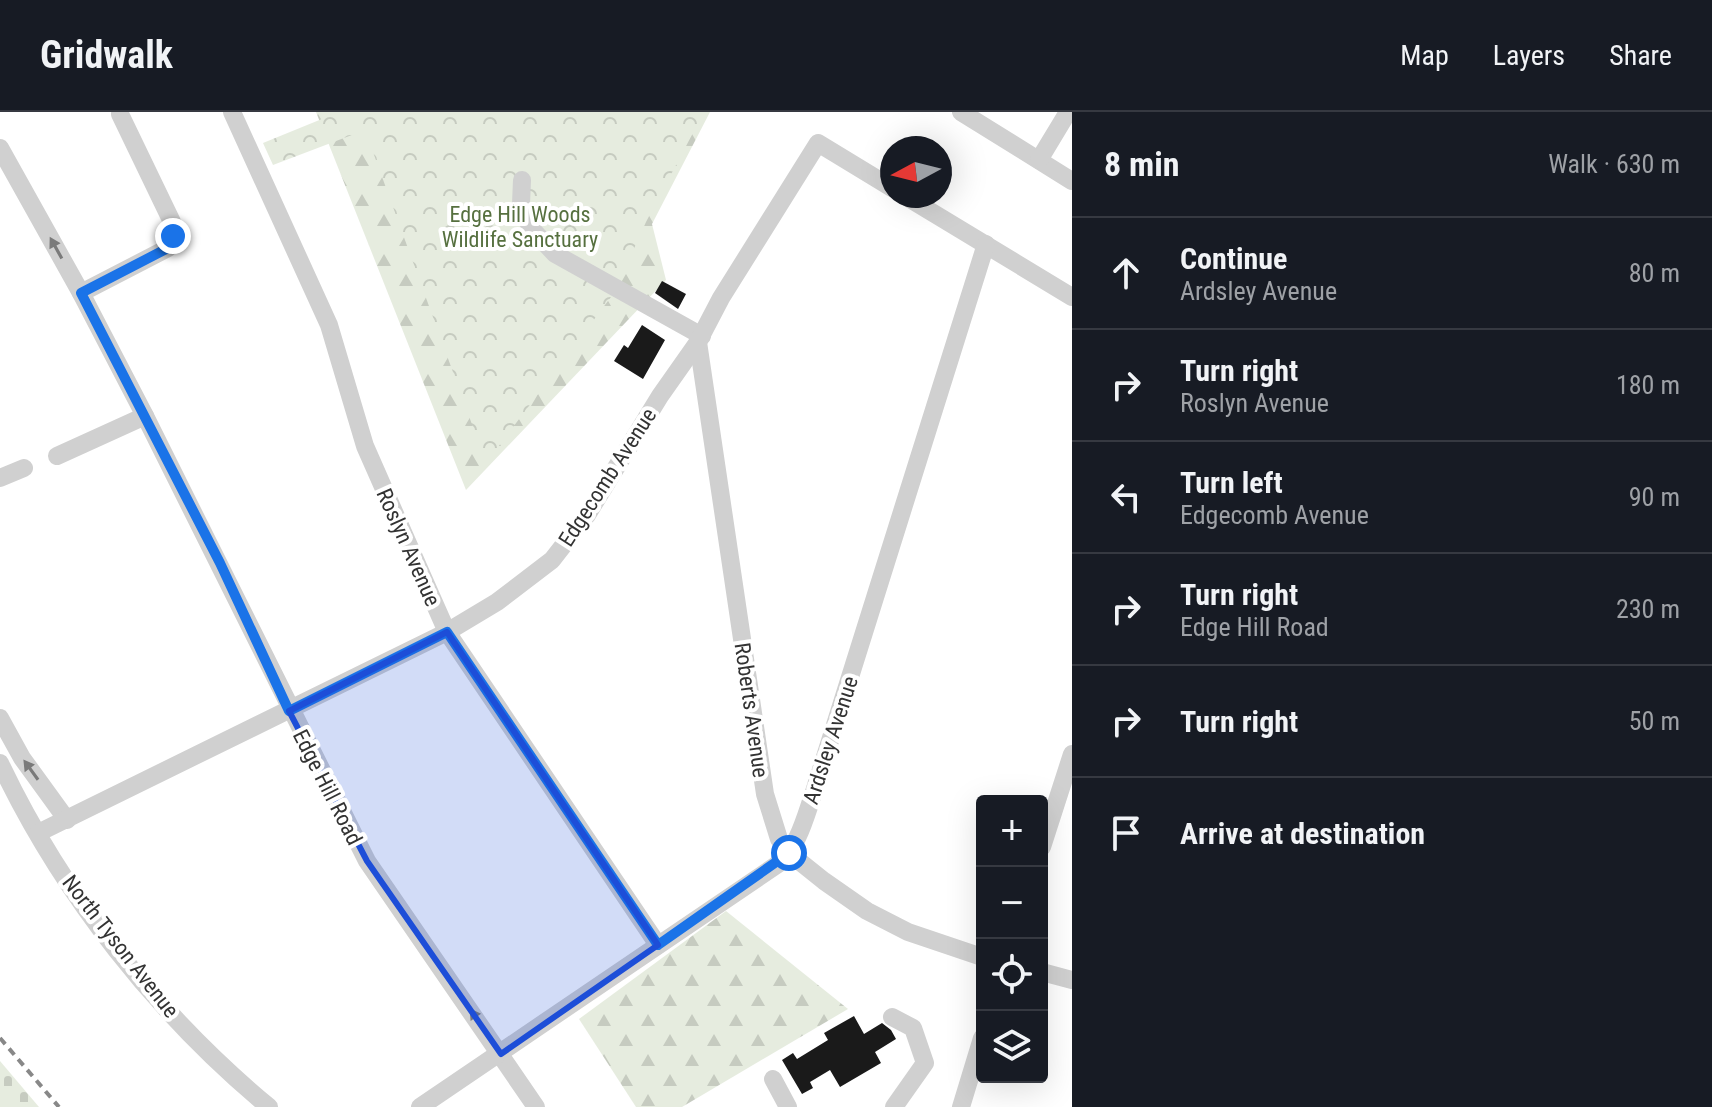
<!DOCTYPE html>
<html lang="en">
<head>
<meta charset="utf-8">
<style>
	body { margin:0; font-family:"Roboto Condensed",sans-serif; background:#20242c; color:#f1f3f6 }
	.controls { position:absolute; right:24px; bottom:24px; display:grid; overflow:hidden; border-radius:8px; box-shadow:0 8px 32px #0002 }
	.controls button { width:72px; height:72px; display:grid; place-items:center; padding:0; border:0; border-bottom:2px solid #363941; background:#171b24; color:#f1f3f6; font:40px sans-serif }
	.compass { position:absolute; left:880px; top:24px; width:72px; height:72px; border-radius:50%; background:#171b24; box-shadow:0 8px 32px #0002; rotate:263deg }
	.stop { position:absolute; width:24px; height:24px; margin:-18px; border:6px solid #1a73e8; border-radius:50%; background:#fff }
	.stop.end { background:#1a73e8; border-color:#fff; box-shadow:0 2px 8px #0008 }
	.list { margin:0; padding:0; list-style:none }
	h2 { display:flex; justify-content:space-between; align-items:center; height:104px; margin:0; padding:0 32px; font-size:34px }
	h2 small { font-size:26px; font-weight:400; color:#9ea1a6 }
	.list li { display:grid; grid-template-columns:52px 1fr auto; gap:24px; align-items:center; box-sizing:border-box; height:112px; padding:0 32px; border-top:2px solid #363941 }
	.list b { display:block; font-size:30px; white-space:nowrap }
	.list p { margin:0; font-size:26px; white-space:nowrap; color:#9ea1a6 }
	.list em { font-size:26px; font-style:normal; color:#9ea1a6 }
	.icon { flex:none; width:44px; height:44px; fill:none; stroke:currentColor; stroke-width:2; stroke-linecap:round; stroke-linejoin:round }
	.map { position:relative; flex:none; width:1072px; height:995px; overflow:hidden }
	header { display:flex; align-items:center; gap:48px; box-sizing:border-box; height:112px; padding:0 40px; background:#171b24; border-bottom:2px solid #363941 }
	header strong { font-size:38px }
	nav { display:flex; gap:44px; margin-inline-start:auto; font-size:28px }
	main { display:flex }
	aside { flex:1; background:#171b24 }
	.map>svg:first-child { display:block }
</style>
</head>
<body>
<header>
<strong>Gridwalk</strong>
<nav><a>Map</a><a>Layers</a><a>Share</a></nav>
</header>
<main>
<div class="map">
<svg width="1072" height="995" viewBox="0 0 1072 995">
	<defs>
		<pattern id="forest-firs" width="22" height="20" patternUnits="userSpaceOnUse" patternTransform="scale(2)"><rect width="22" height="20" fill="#e6ecdf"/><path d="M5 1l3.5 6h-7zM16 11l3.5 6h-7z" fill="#c6cbc0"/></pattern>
		<pattern id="cemetery-stones" width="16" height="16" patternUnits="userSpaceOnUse" patternTransform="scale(2)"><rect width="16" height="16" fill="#e6ecdf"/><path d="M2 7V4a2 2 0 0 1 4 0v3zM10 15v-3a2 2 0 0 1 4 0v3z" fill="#c6cbc0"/></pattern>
		<pattern id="park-crowns" width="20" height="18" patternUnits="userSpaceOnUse" patternTransform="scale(2)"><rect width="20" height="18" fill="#e6ecdf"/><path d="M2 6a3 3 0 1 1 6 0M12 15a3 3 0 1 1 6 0" fill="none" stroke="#c6cbc0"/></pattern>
	</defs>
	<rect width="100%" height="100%" fill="#fff"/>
	<!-- forest -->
	<g fill="url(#forest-firs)">
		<polygon points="316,0 710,0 652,112 666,168 466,378"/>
		<polygon points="726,799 848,897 682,995 636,995 579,907"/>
	</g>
	<!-- cemetery -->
	<polygon fill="url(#cemetery-stones)" points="0,949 39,995 0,995"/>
	<!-- park -->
	<polygon fill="url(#park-crowns)" points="339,0 704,0 646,110 614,181 486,351 365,18 273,53 263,31"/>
	<!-- building -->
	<g fill="#1a1a1a">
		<polygon points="662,169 686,182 678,197 655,181"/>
		<polygon points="642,213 665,228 643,267 614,249 624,233 628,236"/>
		<polygon points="854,904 864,922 882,911 891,918 896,927 875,940 881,951 840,975 830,958 810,970 813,976 802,982 782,948 793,941 797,947 828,928 824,921"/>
	</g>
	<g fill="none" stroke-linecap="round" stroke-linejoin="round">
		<!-- minor -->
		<g stroke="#d0d0d0" stroke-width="18">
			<polyline points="232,0 329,213 365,334 447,520 658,833"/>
			<polyline points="961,0 1072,69"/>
			<polyline points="0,36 81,181 145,304 367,749 536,995"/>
			<polyline points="1039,48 1068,0"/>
			<polyline points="522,68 521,92 530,115 555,142 702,224"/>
			<polyline points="905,84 1072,185"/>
			<polyline points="81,181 168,136 173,124 172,110 120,2"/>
			<polyline points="698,230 765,682 779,727 789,741 824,769 867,799 908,820 982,845"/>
			<polyline points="57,344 145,304"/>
			<polyline points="0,366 24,356"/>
			<polyline points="0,606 22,646 67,708"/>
			<path d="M0,651C62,782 158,903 269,995"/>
			<polyline points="38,721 447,520 497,490 552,448 587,403 660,284 698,230 721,186 818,31 892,76"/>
			<polyline points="1042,735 1072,642"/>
			<polyline points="1042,860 1072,868"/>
			<polyline points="892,905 913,916 925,951 894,995"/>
			<polyline points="773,967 788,995"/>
			<path d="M420,995L778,752C799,732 804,709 813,683L986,132"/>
			<polyline points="961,995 982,926"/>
		</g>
		<!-- rail -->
		<polyline stroke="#888" stroke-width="4" stroke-dasharray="8 6" stroke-linecap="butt" points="0,926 59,995"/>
	</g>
	<!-- one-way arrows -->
	<defs><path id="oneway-solid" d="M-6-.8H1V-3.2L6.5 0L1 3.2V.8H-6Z" transform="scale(2)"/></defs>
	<g fill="#7a7a7a">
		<use href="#oneway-solid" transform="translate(56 136) rotate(-119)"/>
		<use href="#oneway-solid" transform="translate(31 658) rotate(-126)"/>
		<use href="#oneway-solid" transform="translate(477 907) rotate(-125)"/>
	</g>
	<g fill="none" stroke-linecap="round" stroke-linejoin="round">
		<!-- route -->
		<polyline stroke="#1a73e8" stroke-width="10" points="173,124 168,136 81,181 220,451 289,599 447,520 658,833 789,741"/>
	</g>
	<!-- marked area -->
	<path fill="#1d4ed8" fill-opacity="0.2" stroke="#1d4ed8" stroke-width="6" stroke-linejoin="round" d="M447,520L658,833L501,942L367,749L289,599Z"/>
	<g text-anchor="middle" stroke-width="8" stroke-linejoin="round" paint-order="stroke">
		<!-- park labels -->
		<g font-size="22" fill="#56703f" stroke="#fff">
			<text x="520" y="110">Edge Hill Woods<tspan x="520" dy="25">Wildlife Sanctuary</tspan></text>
		</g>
		<!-- street labels -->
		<g font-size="22" fill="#333" stroke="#fff">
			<text transform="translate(607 365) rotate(-57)" y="8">Edgecomb Avenue</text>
			<text transform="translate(409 435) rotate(66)" y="8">Roslyn Avenue</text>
			<text transform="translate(752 598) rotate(82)" y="8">Roberts Avenue</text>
			<text transform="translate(830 628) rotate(-72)" y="8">Ardsley Avenue</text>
			<text transform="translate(328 675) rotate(63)" y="8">Edge Hill Road</text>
			<text transform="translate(121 834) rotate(52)" y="8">North Tyson Avenue</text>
		</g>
	</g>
</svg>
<div class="controls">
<button>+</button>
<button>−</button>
<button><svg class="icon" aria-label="locate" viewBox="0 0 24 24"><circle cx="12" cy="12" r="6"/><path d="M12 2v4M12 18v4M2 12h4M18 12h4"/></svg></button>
<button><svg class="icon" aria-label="layers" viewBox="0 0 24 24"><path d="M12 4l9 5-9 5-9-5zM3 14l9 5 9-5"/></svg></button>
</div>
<svg class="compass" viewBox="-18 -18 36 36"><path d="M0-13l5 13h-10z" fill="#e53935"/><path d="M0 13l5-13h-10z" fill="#9ea1a6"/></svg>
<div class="stop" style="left:789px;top:741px"></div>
<div class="stop end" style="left:173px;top:124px"></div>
</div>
<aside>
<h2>8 min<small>Walk · 630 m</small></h2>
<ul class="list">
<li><svg class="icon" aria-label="ahead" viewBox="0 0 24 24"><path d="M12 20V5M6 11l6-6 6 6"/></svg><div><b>Continue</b><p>Ardsley Avenue</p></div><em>80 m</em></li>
<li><svg class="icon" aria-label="right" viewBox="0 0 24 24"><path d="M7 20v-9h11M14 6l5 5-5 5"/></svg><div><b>Turn right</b><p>Roslyn Avenue</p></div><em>180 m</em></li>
<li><svg class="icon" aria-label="left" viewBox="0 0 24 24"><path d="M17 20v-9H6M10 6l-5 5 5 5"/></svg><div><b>Turn left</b><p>Edgecomb Avenue</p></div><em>90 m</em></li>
<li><svg class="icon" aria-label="right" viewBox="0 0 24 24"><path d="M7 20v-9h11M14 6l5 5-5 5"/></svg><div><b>Turn right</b><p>Edge Hill Road</p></div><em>230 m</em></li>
<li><svg class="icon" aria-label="right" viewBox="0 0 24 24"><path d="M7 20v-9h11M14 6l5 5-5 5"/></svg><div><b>Turn right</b></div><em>50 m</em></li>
<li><svg class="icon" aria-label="arrive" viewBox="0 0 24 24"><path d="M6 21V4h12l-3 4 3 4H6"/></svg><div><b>Arrive at destination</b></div></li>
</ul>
</aside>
</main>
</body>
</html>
